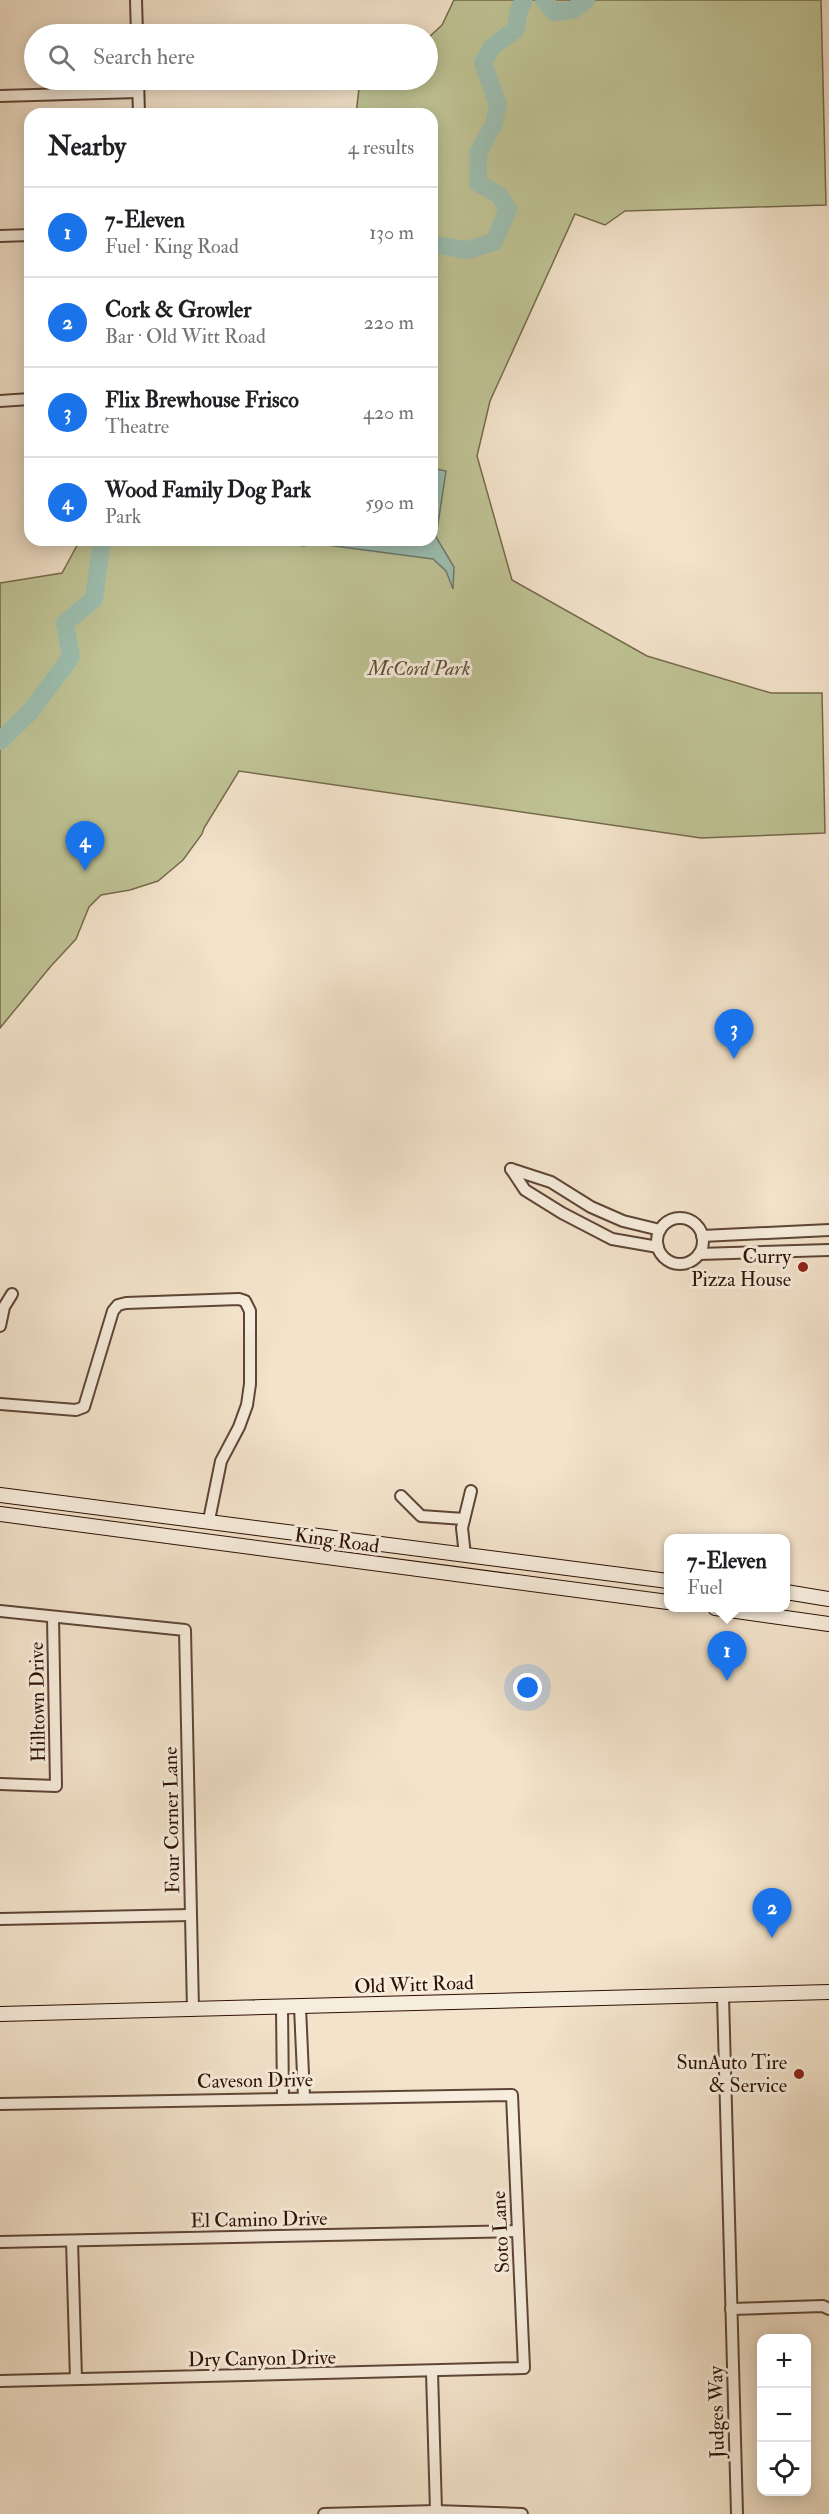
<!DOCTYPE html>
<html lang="en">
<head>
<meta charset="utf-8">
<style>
	body { margin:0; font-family:"IM FELL Double Pica",serif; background:#f2f2f2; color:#202124 }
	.controls { position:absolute; right:18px; bottom:18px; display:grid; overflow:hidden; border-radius:12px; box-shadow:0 3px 15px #0003 }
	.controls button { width:54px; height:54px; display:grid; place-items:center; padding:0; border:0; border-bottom:2px solid #e0e0e0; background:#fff; color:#202124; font:30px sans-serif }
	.you { position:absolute; left:528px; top:1688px; width:21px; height:21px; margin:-15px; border:4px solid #fff; border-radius:50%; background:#1a73e8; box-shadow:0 0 0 9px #1a73e833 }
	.badge { display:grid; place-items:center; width:39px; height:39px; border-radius:50%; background:#1a73e8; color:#fff; font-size:20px; font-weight:700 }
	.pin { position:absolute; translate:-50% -50px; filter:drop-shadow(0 2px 3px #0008) }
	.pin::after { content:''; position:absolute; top:32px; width:21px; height:18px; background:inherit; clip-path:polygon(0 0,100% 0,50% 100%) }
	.popup { position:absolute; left:664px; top:1534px; width:126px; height:78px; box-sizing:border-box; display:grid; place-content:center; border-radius:12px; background:#fff; filter:drop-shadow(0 2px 4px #0005); font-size:20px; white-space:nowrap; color:#757577 }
	.popup b { font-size:22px; color:#202124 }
	.popup::after { content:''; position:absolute; left:50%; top:100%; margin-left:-12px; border:12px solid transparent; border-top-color:#fff }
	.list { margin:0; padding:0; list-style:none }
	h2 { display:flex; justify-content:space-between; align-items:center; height:78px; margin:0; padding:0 24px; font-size:26px }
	h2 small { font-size:20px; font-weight:400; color:#757577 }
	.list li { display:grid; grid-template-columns:39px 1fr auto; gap:18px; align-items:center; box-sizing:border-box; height:90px; padding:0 24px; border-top:2px solid #e0e0e0 }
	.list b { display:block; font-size:22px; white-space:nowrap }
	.list p { margin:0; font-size:20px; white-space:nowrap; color:#757577 }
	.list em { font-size:20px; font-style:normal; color:#757577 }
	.icon { flex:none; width:33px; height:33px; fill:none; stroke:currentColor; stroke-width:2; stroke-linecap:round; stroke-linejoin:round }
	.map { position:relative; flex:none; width:829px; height:2514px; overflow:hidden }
	.search { position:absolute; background:#fff; box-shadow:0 3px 15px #0003; left:24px; top:24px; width:414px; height:66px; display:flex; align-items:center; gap:15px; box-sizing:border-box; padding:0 21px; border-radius:33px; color:#757577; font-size:22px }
	.panel { position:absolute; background:#fff; box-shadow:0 3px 15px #0003; left:24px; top:108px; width:414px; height:438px; border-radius:18px }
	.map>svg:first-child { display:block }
</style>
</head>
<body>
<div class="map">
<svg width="829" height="2514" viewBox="0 0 829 2514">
	<rect width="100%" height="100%" fill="#f3e3cb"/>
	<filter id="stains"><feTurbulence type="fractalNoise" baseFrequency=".00333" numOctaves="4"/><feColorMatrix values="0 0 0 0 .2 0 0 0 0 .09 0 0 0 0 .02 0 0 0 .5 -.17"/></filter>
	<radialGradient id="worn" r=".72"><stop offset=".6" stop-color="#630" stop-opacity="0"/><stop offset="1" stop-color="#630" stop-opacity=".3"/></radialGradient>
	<!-- green -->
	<polygon fill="#bfc395" stroke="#766a4c" stroke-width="1.5" points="454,0 821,0 826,205 625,211 605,225 575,214 490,401 477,456 512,580 647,656 771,693 822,693 825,833 701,838 239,771 204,828 202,834 183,860 158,881 130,890 101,895 89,907 76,939 51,966 0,1028 0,583 62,573 80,540 432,540 432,114 356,114 360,80 428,80 428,38 442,25"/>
	<!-- water -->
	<polygon fill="#9dbfb1" stroke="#70796c" stroke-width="1.5" points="432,468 446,471 436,537 454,567 453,589 446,571 433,559 319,544 302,546 294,540 432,540"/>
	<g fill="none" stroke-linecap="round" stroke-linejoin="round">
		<!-- river -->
		<g stroke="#9dbfb1" stroke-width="18">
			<polyline points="544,0 554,12 573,10 586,0"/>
			<polyline points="432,244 467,250 494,242 508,209 499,195 478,183 478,153 494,124 498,105 483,63 492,47 516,29 519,10 524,0"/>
			<polyline points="0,741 30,712 71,657 65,623 94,599 102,540"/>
		</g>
		<defs>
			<g id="street">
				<polyline points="136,0 137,34"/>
				<polyline points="138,80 139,114"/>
				<polyline points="0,96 138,92"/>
				<polyline points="0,236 30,235"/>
				<polyline points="0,401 30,399"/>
				<polyline points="511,1169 525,1190 562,1213 612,1239 658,1247"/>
				<polyline points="511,1169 551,1182 591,1207 623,1221 660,1230"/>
				<circle cx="680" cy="1241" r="23"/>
				<polyline points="702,1236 829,1230"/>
				<polyline points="699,1254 829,1250"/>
				<polyline points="0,1326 4,1307 12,1294"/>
				<polyline points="0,1404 76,1410 84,1407 113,1311 118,1305 126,1303 239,1299 245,1301 250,1311 250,1384 247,1405 239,1427 221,1461 209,1520"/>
				<polyline points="401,1496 421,1516 464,1519"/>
				<polyline points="465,1555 462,1528 471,1491"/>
				<polyline points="0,1611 185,1630 193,2010"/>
				<polyline points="0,1784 56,1786 53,1617"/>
				<polyline points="0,1919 191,1915"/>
				<polyline points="723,1996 737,2514"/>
				<polyline points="300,2007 304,2097"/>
				<polyline points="282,2008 283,2097"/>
				<polyline points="0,2104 512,2095 524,2368 0,2381"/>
				<polyline points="72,2241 76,2379"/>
				<polyline points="0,2242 518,2231"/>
				<polyline points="731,2309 823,2306 829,2309"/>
				<polyline points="432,2372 436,2511"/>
				<polyline points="324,2514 436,2511 522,2514"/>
			</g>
			<g id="secondary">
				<polyline points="0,1495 668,1581"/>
				<polyline points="0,1514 668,1602"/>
				<polyline points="786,1592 829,1599"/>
				<polyline points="715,1608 829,1624"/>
				<polyline points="0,2014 829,1992"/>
			</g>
		</defs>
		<!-- street casing -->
		<use href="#street" stroke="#5e4536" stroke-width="14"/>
		<!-- secondary casing -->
		<use href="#secondary" stroke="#2d1004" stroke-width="16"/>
		<!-- street -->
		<use href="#street" stroke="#f7eddd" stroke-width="10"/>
		<!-- secondary -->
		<use href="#secondary" stroke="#f7eddd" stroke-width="14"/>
	</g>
	<!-- markers -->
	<g fill="#8f2418" stroke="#f7eddd" stroke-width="2">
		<circle cx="803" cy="1267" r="6"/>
		<circle cx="799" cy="2074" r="6"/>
	</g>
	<g text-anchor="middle" stroke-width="6" stroke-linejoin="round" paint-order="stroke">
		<!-- park labels -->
		<g font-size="20" font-style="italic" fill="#604f37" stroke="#f7eddd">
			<text x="419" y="675">McCord Park</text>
		</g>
		<!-- poi labels -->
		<g font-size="20" fill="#2d1004" stroke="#f7eddd" text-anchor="end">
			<text x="791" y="1263">Curry<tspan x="791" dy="23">Pizza House</tspan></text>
			<text x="787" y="2069">SunAuto Tire<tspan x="787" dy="23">&amp; Service</tspan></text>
		</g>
		<!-- street labels -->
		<g font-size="20" fill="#2d1004" stroke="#f7eddd">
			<text transform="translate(337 1540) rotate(8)" y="7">King Road</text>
			<text transform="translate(37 1702) rotate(-91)" y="7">Hilltown Drive</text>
			<text transform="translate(171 1820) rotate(-91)" y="7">Four Corner Lane</text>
			<text transform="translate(414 1984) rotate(-2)" y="7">Old Witt Road</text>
			<text transform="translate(255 2080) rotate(-1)" y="7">Caveson Drive</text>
			<text transform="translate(259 2219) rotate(-1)" y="7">El Camino Drive</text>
			<text transform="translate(500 2232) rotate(-93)" y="7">Soto Lane</text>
			<text transform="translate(262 2358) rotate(-1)" y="7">Dry Canyon Drive</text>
			<text transform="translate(716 2412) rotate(-91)" y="7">Judges Way</text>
		</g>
	</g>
	<rect width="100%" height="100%" filter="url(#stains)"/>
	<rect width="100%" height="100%" fill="url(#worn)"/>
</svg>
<div class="controls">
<button>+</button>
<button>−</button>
<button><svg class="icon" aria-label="locate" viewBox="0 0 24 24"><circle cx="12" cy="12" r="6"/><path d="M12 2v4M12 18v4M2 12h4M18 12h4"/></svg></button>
</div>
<div class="you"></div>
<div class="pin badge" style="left:727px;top:1681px">1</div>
<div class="popup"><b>7-Eleven</b>Fuel</div>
<div class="pin badge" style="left:772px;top:1938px">2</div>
<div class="pin badge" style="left:734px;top:1059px">3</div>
<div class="pin badge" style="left:85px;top:871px">4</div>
<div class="search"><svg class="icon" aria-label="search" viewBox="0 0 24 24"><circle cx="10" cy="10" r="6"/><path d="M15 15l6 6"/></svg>Search here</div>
<section class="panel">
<h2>Nearby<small>4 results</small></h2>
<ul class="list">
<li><span class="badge">1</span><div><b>7-Eleven</b><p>Fuel · King Road</p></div><em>130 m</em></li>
<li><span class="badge">2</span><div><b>Cork &amp; Growler</b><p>Bar · Old Witt Road</p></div><em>220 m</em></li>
<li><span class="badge">3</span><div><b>Flix Brewhouse Frisco</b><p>Theatre</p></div><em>420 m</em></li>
<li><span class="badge">4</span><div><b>Wood Family Dog Park</b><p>Park</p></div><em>590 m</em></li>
</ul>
</section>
</div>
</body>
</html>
